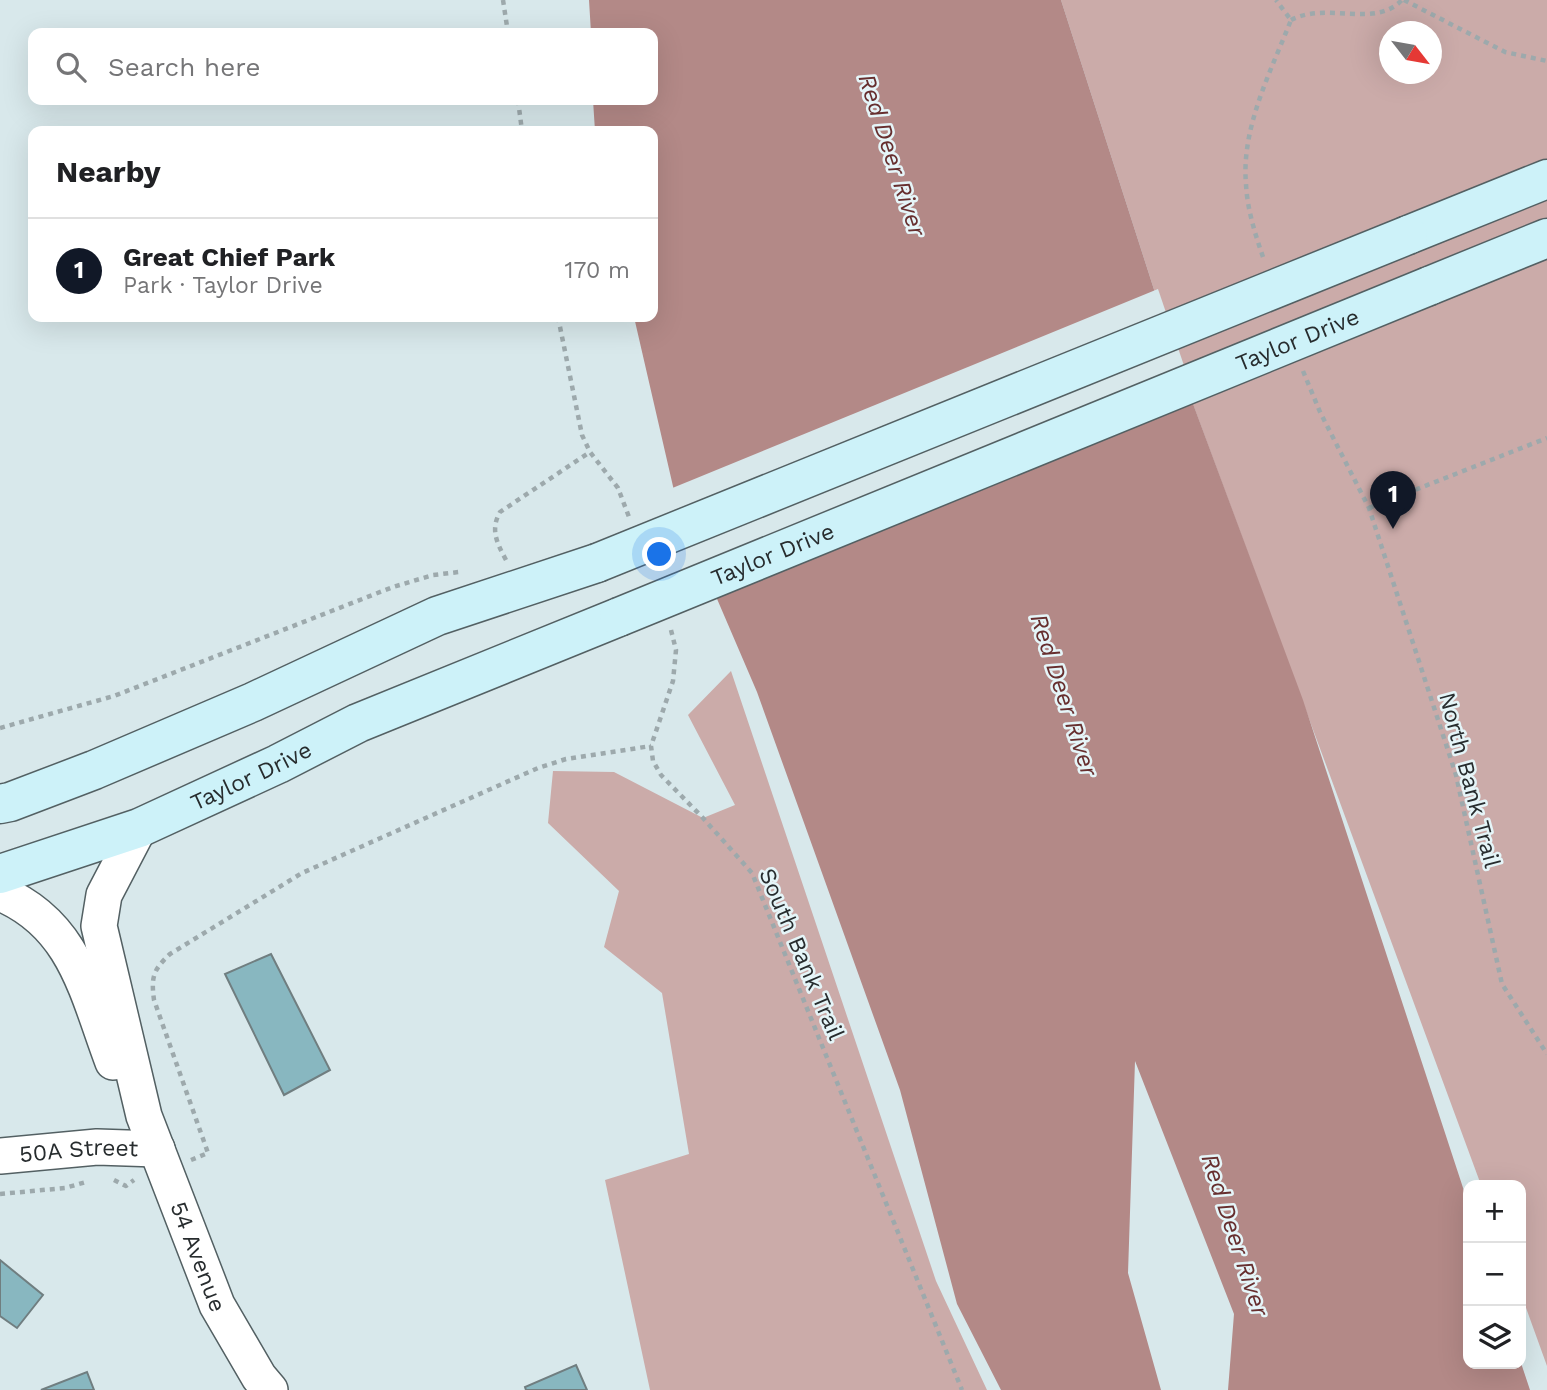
<!DOCTYPE html>
<html lang="en">
<head>
<meta charset="utf-8">
<style>
	body { margin:0; font-family:"Work Sans",sans-serif; background:#f6f6f6; color:#202124 }
	.controls { position:absolute; right:21px; bottom:21px; display:grid; overflow:hidden; border-radius:14px; box-shadow:0 7px 28px #0002 }
	.controls button { width:63px; height:63px; display:grid; place-items:center; padding:0; border:0; border-bottom:2px solid #e0e0e0; background:#fff; color:#202124; font:35px sans-serif }
	.compass { position:absolute; left:1379px; top:21px; width:63px; height:63px; border-radius:50%; background:#fff; box-shadow:0 7px 28px #0002; rotate:121deg }
	.you { position:absolute; left:660px; top:555px; width:24px; height:24px; margin:-18px; border:5px solid #fff; border-radius:50%; background:#1a73e8; box-shadow:0 0 0 10px #1a73e833 }
	.badge { display:grid; place-items:center; width:46px; height:46px; border-radius:50%; background:#111827; color:#fff; font-size:23px; font-weight:700 }
	.pin { position:absolute; translate:-50% -58px; filter:drop-shadow(0 2px 4px #0008) }
	.pin::after { content:''; position:absolute; top:37px; width:24px; height:21px; background:inherit; clip-path:polygon(0 0,100% 0,50% 100%) }
	.list { margin:0; padding:0; list-style:none }
	h2 { display:flex; justify-content:space-between; align-items:center; height:91px; margin:0; padding:0 28px; font-size:30px }
	h2 small { font-size:23px; font-weight:400; color:#757577 }
	.list li { display:grid; grid-template-columns:46px 1fr auto; gap:21px; align-items:center; box-sizing:border-box; height:105px; padding:0 28px; border-top:2px solid #e0e0e0 }
	.list b { display:block; font-size:26px; white-space:nowrap }
	.list p { margin:0; font-size:23px; white-space:nowrap; color:#757577 }
	.list em { font-size:23px; font-style:normal; color:#757577 }
	.icon { flex:none; width:38px; height:38px; fill:none; stroke:currentColor; stroke-width:2; stroke-linecap:round; stroke-linejoin:round }
	.map { position:relative; flex:none; width:1547px; height:1390px; overflow:hidden }
	.search { position:absolute; background:#fff; box-shadow:0 7px 28px #0002; left:28px; top:28px; width:630px; height:77px; display:flex; align-items:center; gap:18px; box-sizing:border-box; padding:0 24px; border-radius:14px; color:#757577; font-size:26px }
	.panel { position:absolute; background:#fff; box-shadow:0 7px 28px #0002; left:28px; top:126px; width:630px; height:196px; border-radius:14px }
	.map>svg:first-child { display:block }
</style>
</head>
<body>
<div class="map">
<svg width="1547" height="1390" viewBox="0 0 1547 1390">
	<rect width="100%" height="100%" fill="#d8e8eb"/>
	<!-- green -->
	<g fill="#cbaba9" fill-rule="evenodd">
		<path d="M1061,0H1547V1366L1521,1294V1185H1481L1176,358ZM1390,32H1432V74H1390Z"/>
		<polygon points="731,671 936,1281 987,1390 650,1390 605,1180 689,1154 662,993 604,947 619,891 548,823 553,771 614,772 703,818 735,805 688,715"/>
	</g>
	<!-- water -->
	<polygon fill="#b38987" points="589,0 1061,0 1176,358 1303,700 1468,1203 1468,1364 1521,1363 1530,1390 1228,1390 1234,1314 1135,1061 1128,1273 1161,1390 1001,1390 957,1304 900,1090 757,692 678,508 634,317 653,317 653,131 595,131 593,100 653,100 653,33 591,33"/>
	<!-- pier -->
	<polygon fill="#d8e8eb" points="1158,289 1196,401 713,599 675,509 670,489"/>
	<!-- building -->
	<g fill="#88b7c0" stroke="#707e80" stroke-width="2">
		<polygon points="271,954 330,1070 284,1095 225,974"/>
		<polygon points="0,1260 43,1295 17,1328 0,1316"/>
		<polygon points="576,1365 587,1390 526,1390 525,1387"/>
		<polygon points="87,1372 94,1390 41,1390"/>
	</g>
	<g fill="none" stroke-linecap="round" stroke-linejoin="round">
		<defs>
			<g id="tertiary">
				<path id="s1" d="M139,828L104,895L99,926L144,1116L217,1305L259,1377L270,1390"/>
				<path d="M0,893C75,924 87,993 113,1062"/>
				<path id="s2" d="M0,1156L97,1147L157,1149"/>
			</g>
			<g id="secondary">
				<polyline points="1408,235 1547,179"/>
				<polyline points="1429,286 1547,238"/>
				<polyline points="0,804 10,802 94,770 253,702 437,616 597,563"/>
				<path id="s3" d="M0,874L139,828L278,764L358,723L619,617"/>
			</g>
		</defs>
		<!-- tertiary casing -->
		<use href="#tertiary" stroke="#536063" stroke-width="38"/>
		<!-- secondary casing -->
		<use href="#secondary" stroke="#536063" stroke-width="41"/>
		<!-- path -->
		<g stroke="#9da9ac" stroke-width="4.5" stroke-dasharray="5 5" stroke-linecap="butt">
			<polyline points="503,0 508,33"/>
			<polyline points="1404,0 1505,52 1547,61"/>
			<path d="M1291,20C1328,1 1374,29 1402,0"/>
			<polyline points="518,100 522,131"/>
			<path d="M1263,257C1255,234 1247,208 1246,184C1241,128 1271,71 1291,20L1276,0"/>
			<polyline points="558,317 582,435 590,452 618,488 629,517"/>
			<polyline points="1303,371 1320,412 1369,508 1456,775 1502,984 1547,1054"/>
			<polyline points="1369,508 1547,438"/>
			<path d="M506,560C497,543 490,530 500,512L590,452"/>
			<polyline points="671,630 676,650 673,681 651,746 653,761 661,775 703,818 752,873 962,1390"/>
			<polyline points="0,728 114,696 393,587 433,575 459,572"/>
			<path d="M191,1160L208,1153L154,1000C151,977 153,970 170,954L302,873L538,768L566,759L651,746"/>
			<polyline points="114,1180 126,1186 134,1180"/>
			<polyline points="0,1194 65,1188 86,1182"/>
		</g>
		<!-- tertiary -->
		<use href="#tertiary" stroke="#fff" stroke-width="35"/>
		<!-- secondary -->
		<use href="#secondary" stroke="#cdf2f9" stroke-width="38"/>
		<defs>
			<g id="secondary-bridge">
				<polyline points="597,563 1408,235"/>
				<path id="s4" d="M619,617L1429,286"/>
			</g>
		</defs>
		<!-- secondary-bridge casing -->
		<use href="#secondary-bridge" stroke="#536063" stroke-width="41" stroke-linecap="butt"/>
		<!-- secondary-bridge -->
		<use href="#secondary-bridge" stroke="#cdf2f9" stroke-width="38"/>
	</g>
	<g text-anchor="middle" stroke-width="5" stroke-linejoin="round" paint-order="stroke">
		<!-- street labels -->
		<g font-size="23" fill="#272c2e" stroke="#e5f5f8">
			<text dy="8" stroke="none"><textPath href="#s4" startOffset="733">Taylor Drive</textPath></text>
			<text dy="8" stroke="none"><textPath href="#s4" startOffset="166">Taylor Drive</textPath></text>
			<text dy="8" stroke="none"><textPath href="#s3" startOffset="270">Taylor Drive</textPath></text>
			<text transform="translate(1470 780) rotate(75)" y="8">North Bank Trail</text>
			<text transform="translate(802 954) rotate(67)" y="8">South Bank Trail</text>
			<text dy="8" stroke="none"><textPath href="#s2" startOffset="79">50A Street</textPath></text>
			<text dy="8" stroke="none"><textPath href="#s1" startOffset="453">54 Avenue</textPath></text>
		</g>
		<!-- water labels -->
		<g font-size="24" font-style="italic" fill="#662e2e" stroke="#e5f5f8">
			<text transform="translate(892 155) rotate(72)" y="8">Red Deer River</text>
			<text transform="translate(1064 695) rotate(72)" y="8">Red Deer River</text>
			<text transform="translate(1235 1235) rotate(72)" y="8">Red Deer River</text>
		</g>
	</g>
</svg>
<div class="controls">
<button>+</button>
<button>−</button>
<button><svg class="icon" aria-label="layers" viewBox="0 0 24 24"><path d="M12 4l9 5-9 5-9-5zM3 14l9 5 9-5"/></svg></button>
</div>
<svg class="compass" viewBox="-18 -18 36 36"><path d="M0-13l5 13h-10z" fill="#e53935"/><path d="M0 13l5-13h-10z" fill="#757577"/></svg>
<div class="you"></div>
<div class="pin badge" style="left:1393px;top:529px">1</div>
<div class="search"><svg class="icon" aria-label="search" viewBox="0 0 24 24"><circle cx="10" cy="10" r="6"/><path d="M15 15l6 6"/></svg>Search here</div>
<section class="panel">
<h2>Nearby<small></small></h2>
<ul class="list">
<li><span class="badge">1</span><div><b>Great Chief Park</b><p>Park · Taylor Drive</p></div><em>170 m</em></li>
</ul>
</section>
</div>
</body>
</html>
